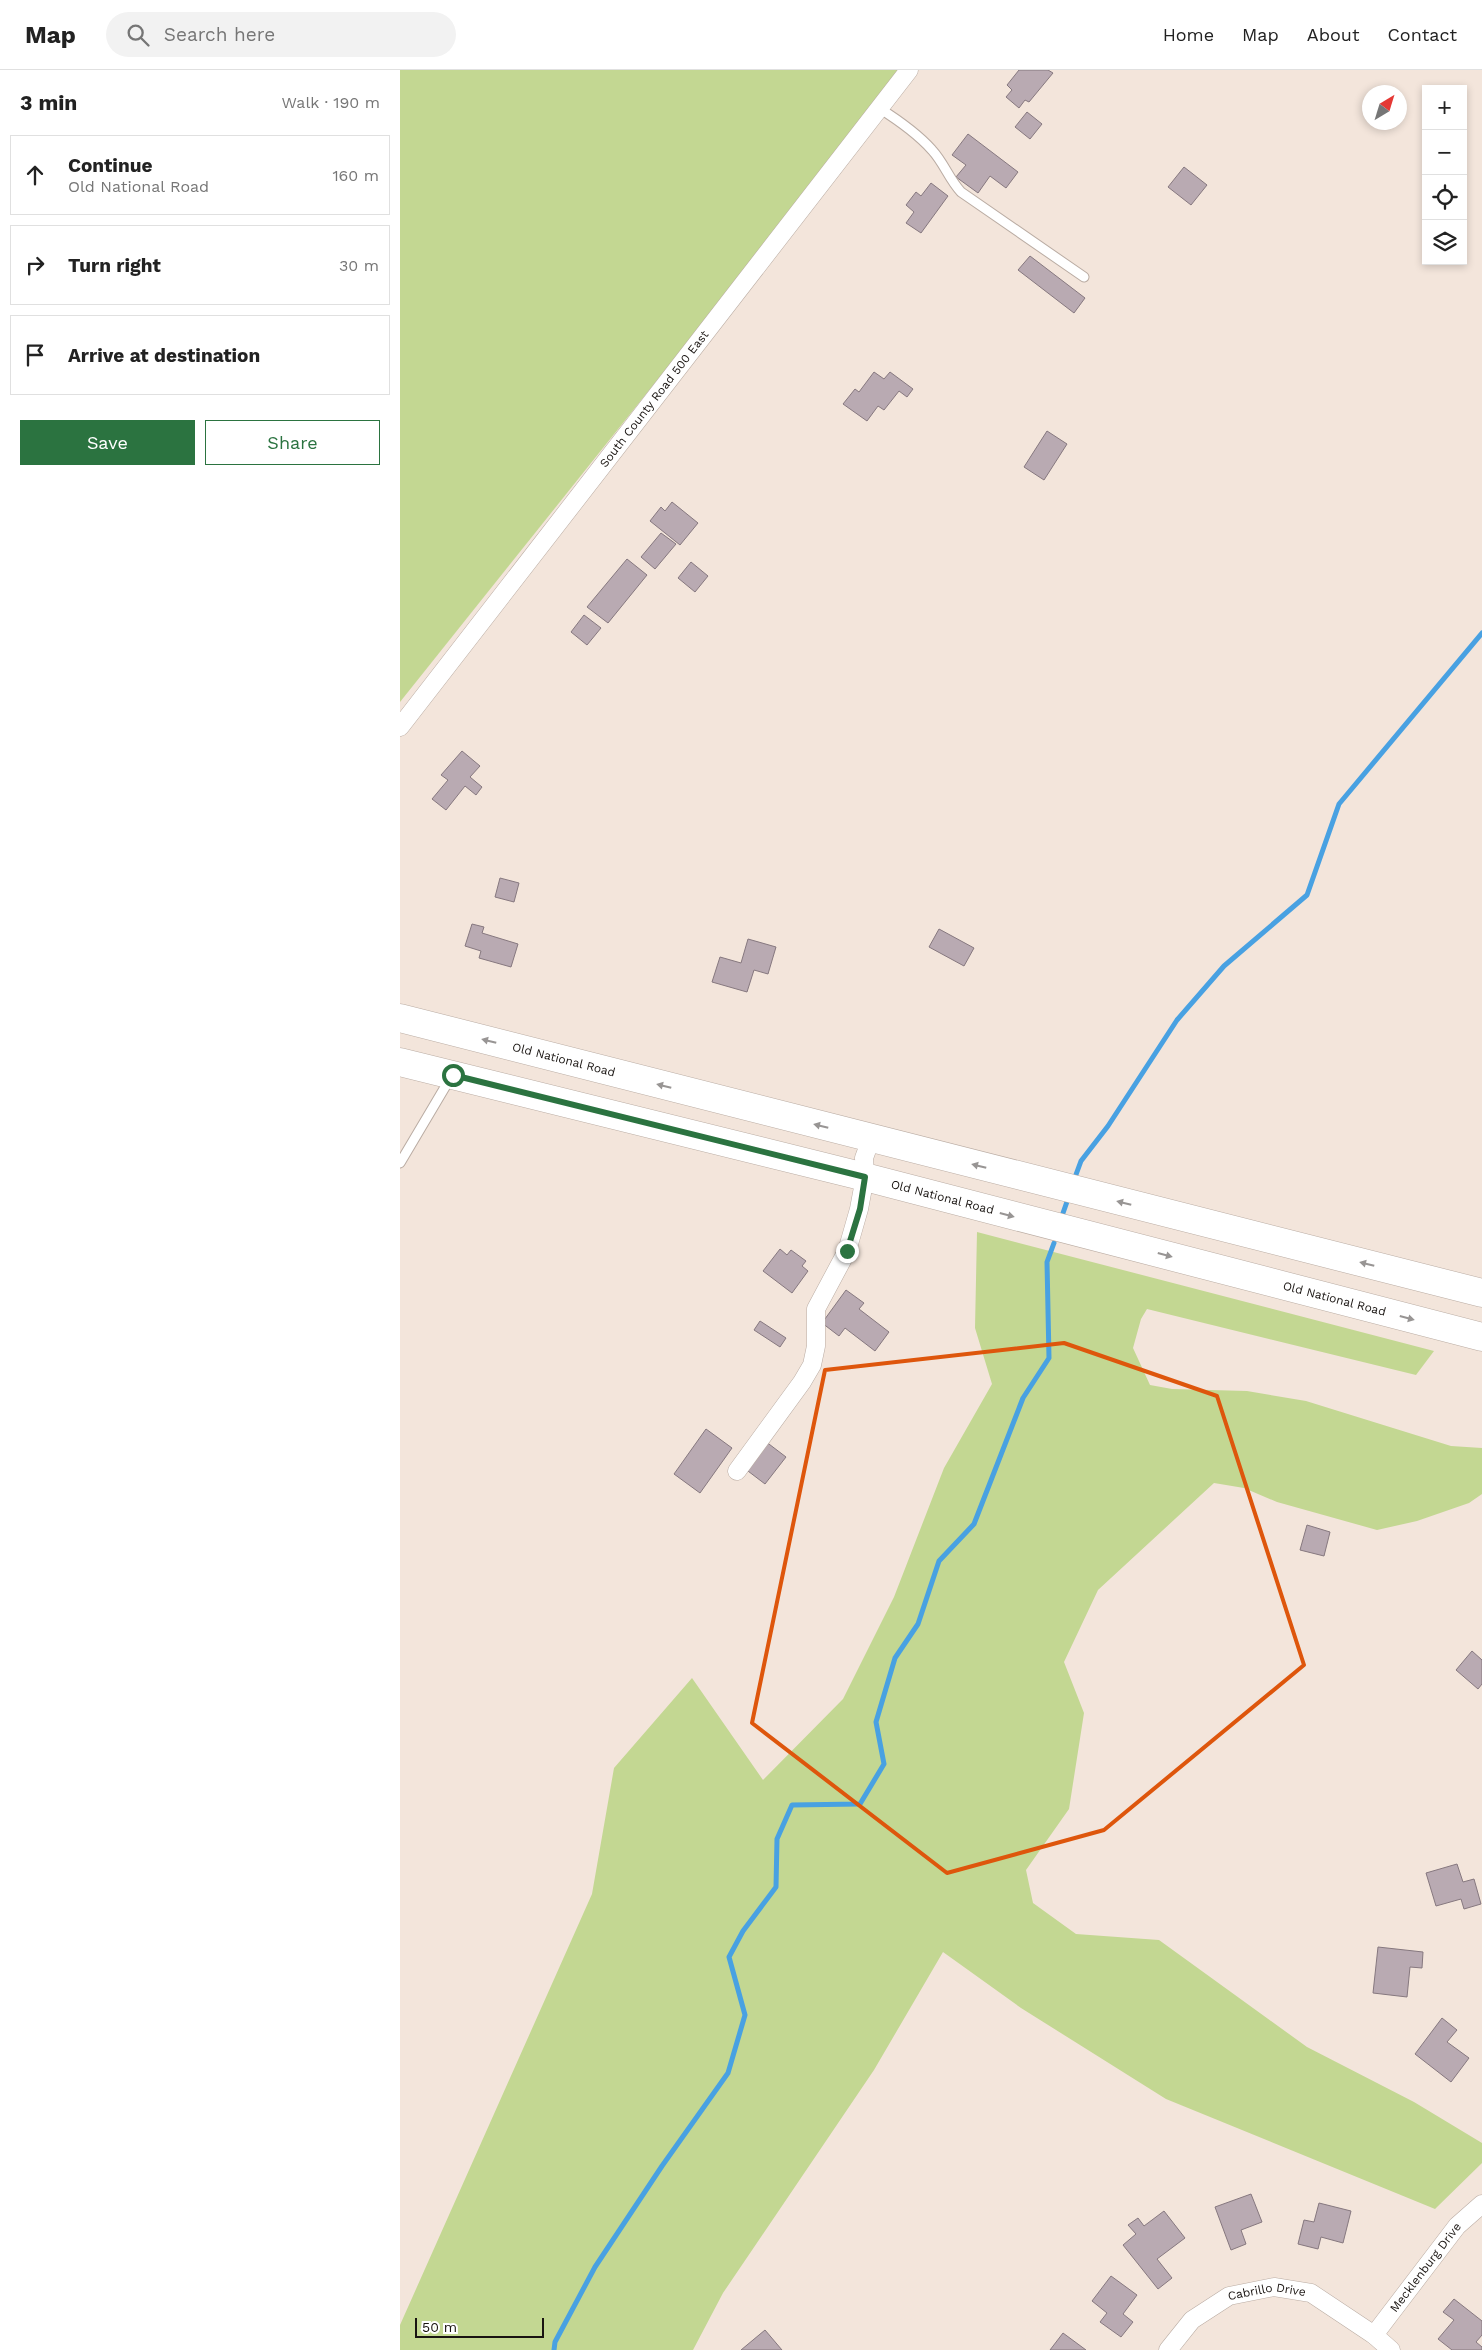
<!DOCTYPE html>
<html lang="en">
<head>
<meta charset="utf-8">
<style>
	body { margin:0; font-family:"Work Sans",sans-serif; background:#f2f2f2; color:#222 }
	.controls { position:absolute; right:15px; top:15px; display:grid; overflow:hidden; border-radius:0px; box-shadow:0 2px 8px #0003 }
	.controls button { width:45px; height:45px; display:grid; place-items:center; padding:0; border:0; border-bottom:1px solid #e0e0e0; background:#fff; color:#222; font:25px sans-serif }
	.compass { position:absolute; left:962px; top:15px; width:45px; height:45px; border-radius:50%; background:#fff; box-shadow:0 2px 8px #0003; rotate:38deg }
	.scale { position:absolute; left:15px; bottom:12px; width:129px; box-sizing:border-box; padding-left:5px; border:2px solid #191411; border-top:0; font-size:14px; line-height:18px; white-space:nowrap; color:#191411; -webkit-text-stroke:4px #fff; paint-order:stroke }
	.stop { position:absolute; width:15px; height:15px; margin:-11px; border:4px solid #2b7340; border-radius:50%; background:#fff }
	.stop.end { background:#2b7340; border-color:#fff; box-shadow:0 1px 5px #0008 }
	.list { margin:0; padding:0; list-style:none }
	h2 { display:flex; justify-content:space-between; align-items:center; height:65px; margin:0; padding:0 20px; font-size:21px }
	h2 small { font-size:16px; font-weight:400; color:#767676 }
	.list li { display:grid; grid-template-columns:32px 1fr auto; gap:15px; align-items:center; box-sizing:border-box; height:80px; margin:0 10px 10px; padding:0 10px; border:1px solid #e0e0e0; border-radius:0px }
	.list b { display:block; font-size:19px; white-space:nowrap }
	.list p { margin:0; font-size:16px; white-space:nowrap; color:#767676 }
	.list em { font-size:16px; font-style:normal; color:#767676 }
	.actions { display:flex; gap:10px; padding:15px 20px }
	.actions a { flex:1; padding:11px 0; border:1px solid #2b7340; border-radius:0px; text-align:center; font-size:18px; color:#2b7340 }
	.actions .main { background:#2b7340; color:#fff }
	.icon { flex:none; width:28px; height:28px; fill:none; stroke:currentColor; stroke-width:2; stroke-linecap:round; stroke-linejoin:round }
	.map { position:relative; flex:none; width:1082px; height:2280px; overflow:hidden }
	header { display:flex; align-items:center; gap:30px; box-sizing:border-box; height:70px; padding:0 25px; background:#fff; border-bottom:1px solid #e0e0e0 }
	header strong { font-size:24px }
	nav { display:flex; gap:28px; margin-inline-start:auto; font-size:18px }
	.search { width:350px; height:45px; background:#f2f2f2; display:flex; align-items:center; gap:12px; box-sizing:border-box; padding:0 18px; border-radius:28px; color:#767676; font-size:19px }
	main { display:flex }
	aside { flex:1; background:#fff }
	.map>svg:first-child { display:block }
</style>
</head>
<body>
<header>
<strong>Map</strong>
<div class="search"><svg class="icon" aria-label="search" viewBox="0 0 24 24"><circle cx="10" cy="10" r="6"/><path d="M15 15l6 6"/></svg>Search here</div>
<nav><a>Home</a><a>Map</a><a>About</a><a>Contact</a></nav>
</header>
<main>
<aside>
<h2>3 min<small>Walk · 190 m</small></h2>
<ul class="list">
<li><svg class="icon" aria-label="ahead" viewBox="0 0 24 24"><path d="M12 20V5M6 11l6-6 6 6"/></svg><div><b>Continue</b><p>Old National Road</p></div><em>160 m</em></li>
<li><svg class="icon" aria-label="right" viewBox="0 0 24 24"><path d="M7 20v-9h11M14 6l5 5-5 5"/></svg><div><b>Turn right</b></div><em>30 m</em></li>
<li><svg class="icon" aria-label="arrive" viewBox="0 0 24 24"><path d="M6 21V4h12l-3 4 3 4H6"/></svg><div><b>Arrive at destination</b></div></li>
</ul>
<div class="actions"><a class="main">Save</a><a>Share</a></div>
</aside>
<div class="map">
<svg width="1082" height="2280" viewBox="0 0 1082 2280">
	<rect width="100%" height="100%" fill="#f3e5db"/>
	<!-- green -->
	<g fill="#c3d792">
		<polygon points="0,0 505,0 0,632"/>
		<polygon points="577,1162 1034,1281 1016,1305 747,1239 741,1249 733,1278 750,1315 772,1319 847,1321 906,1331 1051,1376 1082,1378 1082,1424 1069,1433 1017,1451 977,1460 877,1432 844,1418 814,1413 698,1520 664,1592 684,1643 669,1739 626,1800 633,1833 676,1864 759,1870 907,1977 1014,2032 1082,2073 1082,2093 1035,2139 766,2029 621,1938 543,1882 474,2000 323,2223 293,2280 0,2280 0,2255 192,1824 214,1698 292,1608 363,1710 443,1629 494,1527 544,1398 592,1314 575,1258"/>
	</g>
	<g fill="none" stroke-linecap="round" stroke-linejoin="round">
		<!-- stream -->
		<g stroke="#48a1e2" stroke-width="5">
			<polyline points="674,1110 681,1091 708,1056 777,950 824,896 907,825 939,734 1082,563"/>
			<polyline points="663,1143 669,1126"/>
			<polyline points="154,2280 155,2272 195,2197 262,2096 328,2003 345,1945 329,1887 343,1861 376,1817 377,1769 392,1735 460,1734 484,1694 476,1652 495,1588 518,1554 539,1491 574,1454 623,1328 649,1288 647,1192 654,1173"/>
		</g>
	</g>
	<!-- building -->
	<g fill="#b9aab2" stroke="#86787f">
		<polygon points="619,0 648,0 653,3 629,32 625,30 619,38 606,27 612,20 607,15"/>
		<polygon points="627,42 642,54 630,69 615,57"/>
		<polygon points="568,64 618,102 606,118 590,106 578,123 556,107 566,95 552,85"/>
		<polygon points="784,97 807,115 791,135 768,117"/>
		<polygon points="531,113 548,126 521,163 506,153 514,142 506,135 516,122 521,126"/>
		<polygon points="630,186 685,228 674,243 618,200"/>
		<polygon points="474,302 484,309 490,302 513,319 507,327 499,321 484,340 478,336 467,351 443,334 455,319 459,322"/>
		<polygon points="647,361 667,374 644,410 624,397"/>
		<polygon points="272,432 298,453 280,475 250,451 261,437 265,441"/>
		<polygon points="261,463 276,474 255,499 241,487"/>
		<polygon points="227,489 247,505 208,553 187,537"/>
		<polygon points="291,492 308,506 295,522 278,508"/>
		<polygon points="184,545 201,558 187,575 171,562"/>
		<polygon points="62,681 80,696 70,707 82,717 76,725 65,716 46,740 32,729 48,710 41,705"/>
		<polygon points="100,808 119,813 114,832 95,827"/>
		<polygon points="72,854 84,857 82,863 118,874 111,897 79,888 81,881 65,876"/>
		<polygon points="539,859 574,878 564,896 529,877"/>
		<polygon points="348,869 376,877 368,904 354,900 347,922 312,912 320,887 341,893"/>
		<polygon points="380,1179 387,1185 391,1180 406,1191 402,1196 408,1201 392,1223 363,1201"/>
		<polygon points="446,1220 464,1233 459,1239 489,1262 475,1281 445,1258 439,1266 422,1253"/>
		<polygon points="360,1251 386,1268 380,1277 354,1260"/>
		<polygon points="306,1359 332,1378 300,1423 274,1404"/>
		<polygon points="365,1371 386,1387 365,1414 344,1398"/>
		<polygon points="907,1455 930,1462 924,1486 900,1480"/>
		<polygon points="1072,1581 1082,1590 1082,1614 1078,1619 1056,1600"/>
		<polygon points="1057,1794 1063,1812 1074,1809 1081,1834 1064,1839 1061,1829 1036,1836 1026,1803"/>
		<polygon points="978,1877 1023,1882 1022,1898 1010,1897 1007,1927 973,1923"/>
		<polygon points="1042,1948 1057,1960 1047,1972 1069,1988 1051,2012 1015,1984"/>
		<polygon points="851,2124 862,2152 841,2160 846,2174 831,2180 815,2137"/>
		<polygon points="919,2133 951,2141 943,2173 921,2167 918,2179 898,2174 904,2150 914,2152"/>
		<polygon points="764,2141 785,2168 757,2189 772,2208 758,2219 723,2175 736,2164 728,2155 738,2148 744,2156"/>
		<polygon points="711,2206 737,2225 723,2244 733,2252 721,2267 700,2252 707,2243 692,2231"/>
		<polygon points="1054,2229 1082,2251 1082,2265 1076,2272 1082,2277 1082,2280 1052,2280 1038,2269 1054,2250 1043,2242"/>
		<polygon points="365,2260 382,2280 341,2280"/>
		<polygon points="663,2263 686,2280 650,2280"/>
	</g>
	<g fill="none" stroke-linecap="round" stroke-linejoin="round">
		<defs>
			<g id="lane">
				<path d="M479,38C498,50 517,63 532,80C544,93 549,109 561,122L684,207"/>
				<polyline points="0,1093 51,1007"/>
			</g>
			<g id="street">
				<path id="s1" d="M0,657L509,0"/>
				<polyline points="337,1401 402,1312 412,1295 416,1276 416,1239 447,1181 459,1139 465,1107 464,1088 471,1069"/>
				<path id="s2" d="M974,2265L1057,2156L1082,2134"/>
				<path id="s3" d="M768,2280L792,2250L829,2226L874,2217L911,2223L974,2265L991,2280"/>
			</g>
			<g id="primary">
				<path id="s4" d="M0,948L1082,1223"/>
				<path id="s5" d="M0,992L465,1107L1082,1267"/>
			</g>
		</defs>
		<!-- lane casing -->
		<use href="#lane" stroke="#baaca3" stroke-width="11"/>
		<!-- street casing -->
		<use href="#street" stroke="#baaca3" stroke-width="19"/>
		<!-- primary casing -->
		<use href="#primary" stroke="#baaca3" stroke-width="29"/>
		<!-- lane -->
		<use href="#lane" stroke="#fff" stroke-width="9"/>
		<!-- street -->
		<use href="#street" stroke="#fff" stroke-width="18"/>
		<!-- primary -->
		<use href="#primary" stroke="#fff" stroke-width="28"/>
	</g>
	<!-- one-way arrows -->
	<defs><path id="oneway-solid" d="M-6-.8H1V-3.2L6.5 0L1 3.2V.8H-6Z" transform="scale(1.25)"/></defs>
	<g fill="#989594">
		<use href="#oneway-solid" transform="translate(89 971) rotate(-166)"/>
		<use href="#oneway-solid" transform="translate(264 1016) rotate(-166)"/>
		<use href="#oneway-solid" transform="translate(421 1056) rotate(-166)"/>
		<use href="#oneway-solid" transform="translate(579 1096) rotate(-166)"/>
		<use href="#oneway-solid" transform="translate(724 1133) rotate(-166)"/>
		<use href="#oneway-solid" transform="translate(607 1145) rotate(15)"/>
		<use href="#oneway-solid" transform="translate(765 1185) rotate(15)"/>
		<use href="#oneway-solid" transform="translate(967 1194) rotate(-166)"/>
		<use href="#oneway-solid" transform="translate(1007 1248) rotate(15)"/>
	</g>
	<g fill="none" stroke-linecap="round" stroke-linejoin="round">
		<!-- route -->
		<polyline stroke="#2b7340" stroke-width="6" points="53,1005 465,1107 460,1139 447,1181"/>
	</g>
	<!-- marked area -->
	<path fill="none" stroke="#de560c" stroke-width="4" stroke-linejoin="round" d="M664,1273L817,1326L904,1595L704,1760L547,1803L352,1653L425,1300Z"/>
	<g text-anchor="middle" stroke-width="4" stroke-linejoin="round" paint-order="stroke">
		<!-- street labels -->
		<g font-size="12" fill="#191411" stroke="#fff">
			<text dy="4" stroke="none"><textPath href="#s1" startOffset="415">South County Road 500 East</textPath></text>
			<text dy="4" stroke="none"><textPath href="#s4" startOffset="169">Old National Road</textPath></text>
			<text dy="4" stroke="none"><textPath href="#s5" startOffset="559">Old National Road</textPath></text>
			<text dy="4" stroke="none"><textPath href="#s5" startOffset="964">Old National Road</textPath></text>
			<text dy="4" stroke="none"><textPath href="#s2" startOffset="85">Mecklenburg Drive</textPath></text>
			<text dy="4" stroke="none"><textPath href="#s3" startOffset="121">Cabrillo Drive</textPath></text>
		</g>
	</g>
</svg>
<div class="controls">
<button>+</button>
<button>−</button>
<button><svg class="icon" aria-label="locate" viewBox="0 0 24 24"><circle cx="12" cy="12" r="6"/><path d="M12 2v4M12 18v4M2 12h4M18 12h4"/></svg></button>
<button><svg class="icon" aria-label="layers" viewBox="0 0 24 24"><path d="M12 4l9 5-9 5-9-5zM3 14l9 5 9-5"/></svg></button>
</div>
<svg class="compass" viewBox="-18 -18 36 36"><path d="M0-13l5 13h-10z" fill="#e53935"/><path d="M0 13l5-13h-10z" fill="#767676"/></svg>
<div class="scale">50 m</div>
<div class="stop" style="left:53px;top:1005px"></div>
<div class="stop end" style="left:447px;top:1181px"></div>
</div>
</main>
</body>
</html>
